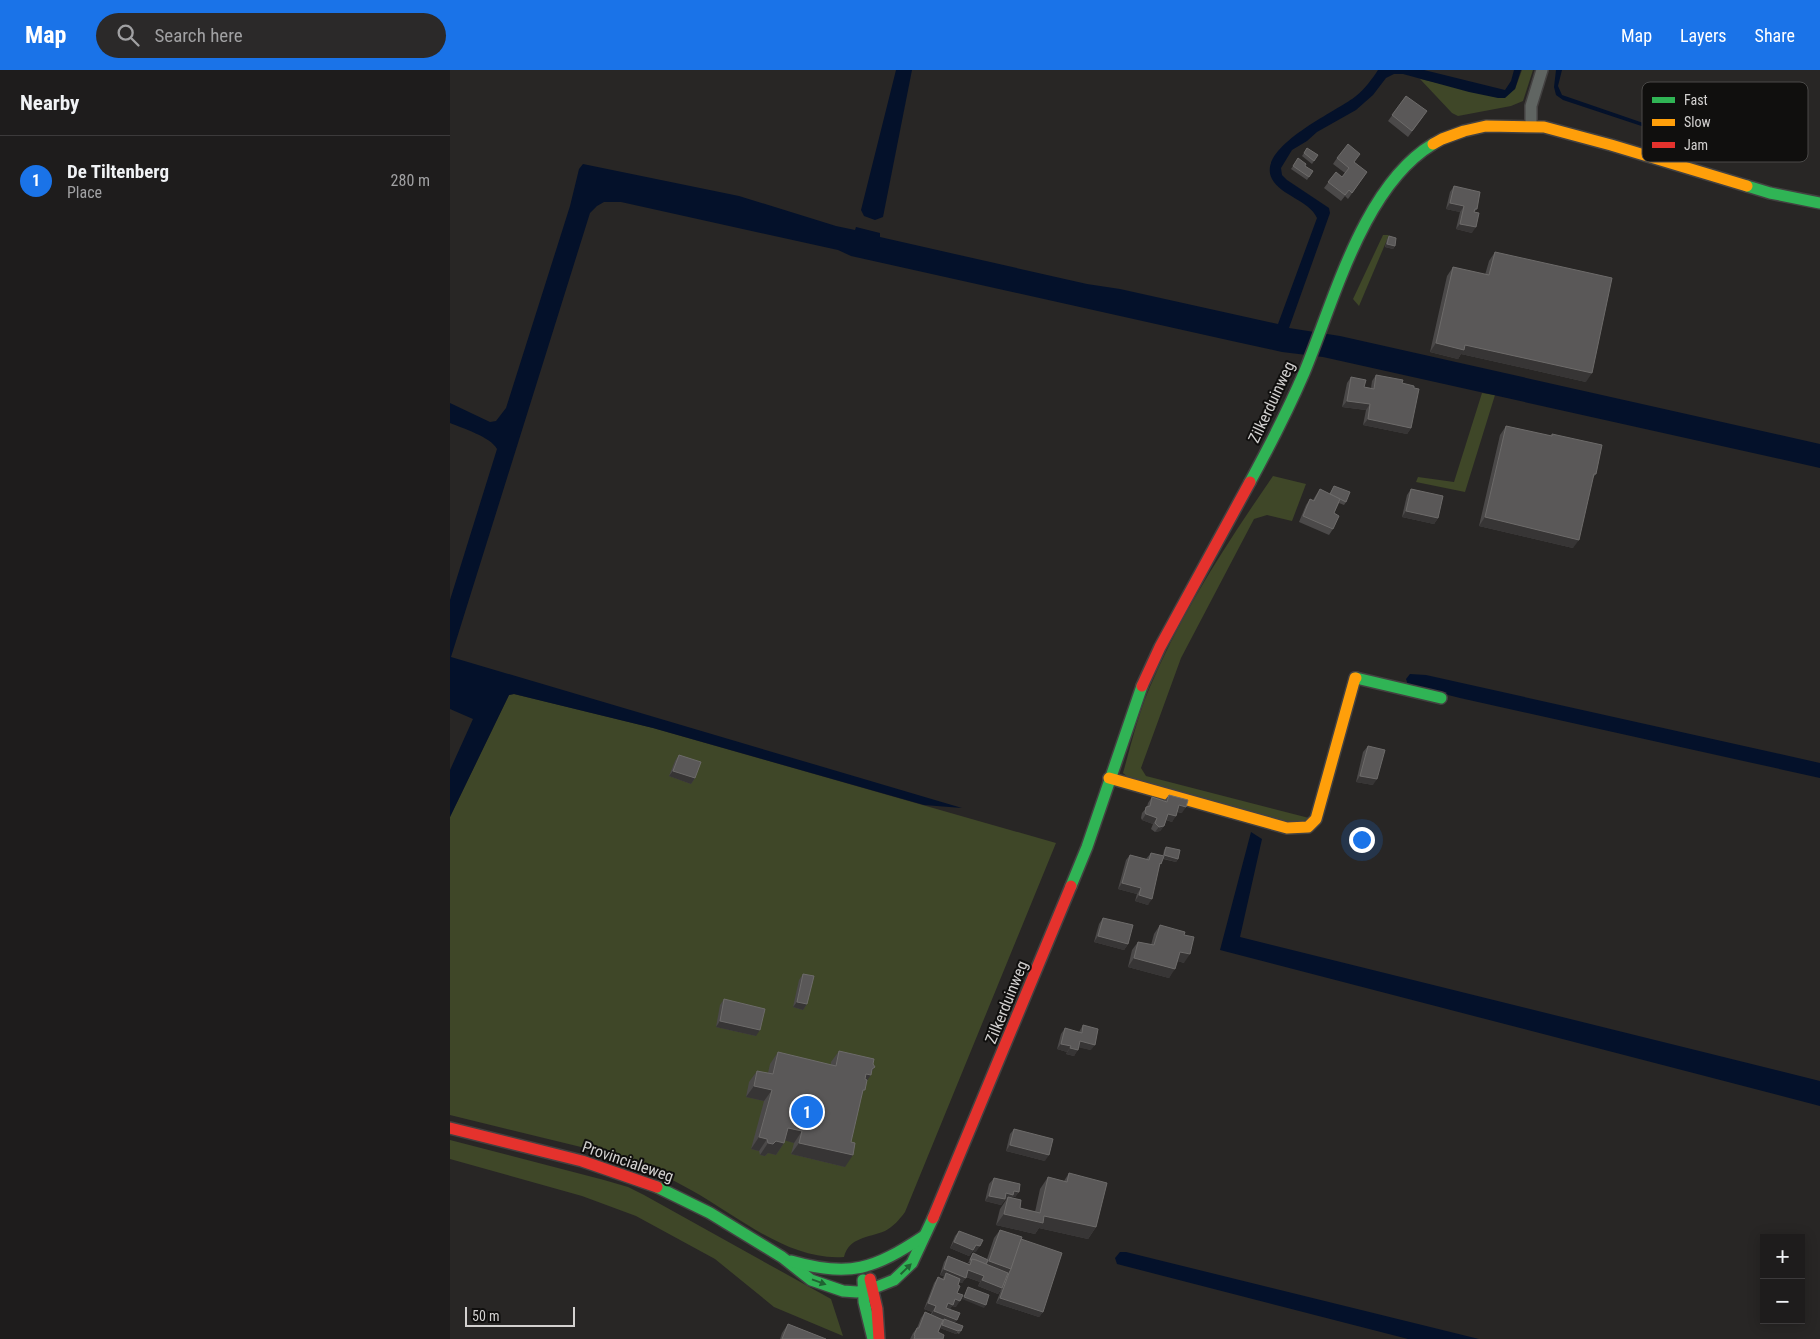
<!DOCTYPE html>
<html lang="en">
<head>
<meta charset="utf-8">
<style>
	body { margin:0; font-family:"Roboto Condensed",sans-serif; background:#2b2929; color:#f1f3f6 }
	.controls { position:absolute; right:15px; bottom:15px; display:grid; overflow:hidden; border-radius:0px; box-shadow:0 2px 12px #0003 }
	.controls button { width:45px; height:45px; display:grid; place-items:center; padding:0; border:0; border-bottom:1px solid #3c3a3b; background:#1e1c1c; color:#f1f3f6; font:25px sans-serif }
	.scale { position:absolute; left:15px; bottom:12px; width:110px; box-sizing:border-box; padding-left:5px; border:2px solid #d3d1d0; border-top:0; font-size:14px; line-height:18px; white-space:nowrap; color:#d3d1d0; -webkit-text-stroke:4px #100f0e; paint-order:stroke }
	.you { position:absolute; left:911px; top:769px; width:18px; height:18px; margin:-12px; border:4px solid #fff; border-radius:50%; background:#1a73e8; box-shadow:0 0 0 8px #1a73e833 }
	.badge { display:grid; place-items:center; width:32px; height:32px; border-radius:50%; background:#1a73e8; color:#fff; font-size:16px; font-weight:700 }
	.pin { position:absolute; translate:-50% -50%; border:2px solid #fff; box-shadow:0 1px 5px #0006 }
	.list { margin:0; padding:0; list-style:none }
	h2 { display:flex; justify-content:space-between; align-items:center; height:65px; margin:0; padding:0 20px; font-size:21px }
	h2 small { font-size:16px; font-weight:400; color:#a1a1a3 }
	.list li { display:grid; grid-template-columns:32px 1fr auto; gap:15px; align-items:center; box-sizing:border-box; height:90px; padding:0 20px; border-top:1px solid #3c3a3b }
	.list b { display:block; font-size:19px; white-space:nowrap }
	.list p { margin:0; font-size:16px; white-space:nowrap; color:#a1a1a3 }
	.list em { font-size:16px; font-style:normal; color:#a1a1a3 }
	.icon { flex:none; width:28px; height:28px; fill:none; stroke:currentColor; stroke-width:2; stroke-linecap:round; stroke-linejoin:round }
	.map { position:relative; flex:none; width:1370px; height:1269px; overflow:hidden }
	header { display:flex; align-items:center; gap:30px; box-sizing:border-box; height:70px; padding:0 25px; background:#1a73e8; color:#fff }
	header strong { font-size:24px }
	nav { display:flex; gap:28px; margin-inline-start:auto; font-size:18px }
	.search { width:350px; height:45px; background:#2b2929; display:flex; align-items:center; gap:12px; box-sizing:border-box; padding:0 18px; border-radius:28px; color:#a1a1a3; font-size:19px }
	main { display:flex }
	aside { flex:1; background:#1e1c1c }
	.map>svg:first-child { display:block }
</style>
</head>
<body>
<header>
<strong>Map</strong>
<div class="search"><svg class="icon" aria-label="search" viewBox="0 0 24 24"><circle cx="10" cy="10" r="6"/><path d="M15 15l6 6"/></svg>Search here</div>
<nav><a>Map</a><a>Layers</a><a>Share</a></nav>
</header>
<main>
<aside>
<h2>Nearby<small></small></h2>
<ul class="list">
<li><span class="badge">1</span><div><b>De Tiltenberg</b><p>Place</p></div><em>280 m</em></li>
</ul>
</aside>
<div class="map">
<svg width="1370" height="1269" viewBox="0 0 1370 1269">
	<rect width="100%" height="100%" fill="#282625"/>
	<!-- green -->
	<g fill="#3f4728">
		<polygon points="1072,0 1083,0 1073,31 1061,36 1008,46 1002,43 970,9 1051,27 1065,19"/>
		<polygon points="933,165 939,165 909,236 903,229"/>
		<polygon points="1032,323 1045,325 1015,422 966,412 968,407 1004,412"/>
		<path d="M823,406L856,414L842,451L817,445L804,449L731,588L691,698L696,706L859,748L848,755L681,710L673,703C681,675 688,645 699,619C731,543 777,473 823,406Z"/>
		<path d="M64,624L203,658L606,773L455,1142C450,1149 443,1157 435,1161C418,1168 399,1167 394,1187C338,1191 288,1146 241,1120C218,1107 193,1096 168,1086L0,1045V747L59,625Z"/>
		<polygon points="0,1070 154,1110 178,1117 194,1125 381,1229 393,1266 324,1237 265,1189 186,1146 132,1126 0,1089"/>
	</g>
	<!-- water -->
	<g fill="#04112a">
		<polygon points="446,0 462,0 433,147 425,150 414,146 411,140"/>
		<path d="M928,0H974L1055,20L1061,11L1064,0H1071L1065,19L1055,28H1048L1019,22L953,4H944L936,8L923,25L906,40L867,62L857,71L842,80L831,98L832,105L837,110L879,138L880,143L839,258L890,266L1370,374V398L873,287L832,282L782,271L401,186L388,180L171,132H154L147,136L140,143L1,587L512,738L474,735L203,658L64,624L59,625L0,747V700L23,649L0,639V530L47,379C41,367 12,358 0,353V333L40,352L46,351L56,338L120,136L129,99L133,94L289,126L386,156L405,160L406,157L430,163V167L637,214L670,219L828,254L867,148C859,130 831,126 822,109C805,77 888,41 906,26C915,19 922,9 928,0Z"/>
		<polygon points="1106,0 1112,0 1108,16 1112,25 1292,87 1291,89 1113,30 1106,25 1104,17"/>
		<polygon points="960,604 976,605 1370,693 1370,708 1010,628 958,615 956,609"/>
		<polygon points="801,762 812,769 790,867 1370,1011 1370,1036 770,880"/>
		<polygon points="670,1182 676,1182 1029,1269 958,1269 667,1194 665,1188"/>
	</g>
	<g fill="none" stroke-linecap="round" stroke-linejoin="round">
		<defs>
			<polyline id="street" points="1081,56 1081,36 1092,0"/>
			<g id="fast">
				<polyline points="1297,116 1320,123 1370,133"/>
				<path d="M800,412C819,377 838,340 854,303C884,231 913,116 983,74"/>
				<polyline points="906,608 991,628"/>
				<polyline points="621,816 637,777 692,616"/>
				<polyline points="207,1117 260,1143 332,1187 361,1210 393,1221 407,1222 424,1218 444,1210 462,1193 483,1148"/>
				<path d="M341,1191C400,1208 424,1199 474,1166"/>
				<polyline points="413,1210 414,1232 423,1269"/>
			</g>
			<g id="slow">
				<polyline points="983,74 992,69 1014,61 1036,56 1094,57 1161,75 1297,116"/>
				<polyline points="659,708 837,758 858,757 866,749 905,608 906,608"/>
			</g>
			<g id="jam">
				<polyline points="692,616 710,577 800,412"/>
				<polyline points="0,1058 132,1091 207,1117"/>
				<polyline points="483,1148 621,816"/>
				<polyline points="420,1209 427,1239 429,1269"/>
			</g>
		</defs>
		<!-- street casing -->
		<use href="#street" stroke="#434141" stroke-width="14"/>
		<!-- fast casing -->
		<use href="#fast" stroke="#434141" stroke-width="14"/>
		<!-- slow casing -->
		<use href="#slow" stroke="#434141" stroke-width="14"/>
		<!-- jam casing -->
		<use href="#jam" stroke="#434141" stroke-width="14"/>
		<!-- street -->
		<use href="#street" stroke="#606562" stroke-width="11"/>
		<!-- fast -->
		<use href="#fast" stroke="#30b455" stroke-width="11"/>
		<!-- slow -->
		<use href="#slow" stroke="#ff9f0a" stroke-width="11"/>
		<!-- jam -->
		<use href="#jam" stroke="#e5322d" stroke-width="11"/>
	</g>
	<!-- wall -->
	<g fill="#4b4949">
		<polygon points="956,26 973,47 958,67 938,51"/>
		<polygon points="857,78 868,85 862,94 852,86"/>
		<polygon points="848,88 855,96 863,101 857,110 841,99"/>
		<polygon points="887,88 904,92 917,102 898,129 895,126 891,131 874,118 886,102 892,107 895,103 883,94"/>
		<polygon points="1004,116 1027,139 1024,142 1022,163 1006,159 1010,142 996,139 1000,122"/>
		<polygon points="939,166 945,176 943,179 935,177 937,169"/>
		<polygon points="1045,182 1136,312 1011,284 1008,289 980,282 997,206 1003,197 1035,205 1039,191"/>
		<polygon points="926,305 952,313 961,358 957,364 913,355 916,340 892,337 897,313 901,307 914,317 921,318 922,311"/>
		<polygon points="1056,356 1101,366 1102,364 1146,404 1142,409 1123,478 1029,456 1050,365"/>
		<polygon points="884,416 896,432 894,435 889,433 884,443 883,459 879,465 849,452 856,435 860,429 863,430 866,425 870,419 880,424"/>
		<polygon points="961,419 988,448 984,454 952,447 957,425"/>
		<polygon points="918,676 923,715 906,712 913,682"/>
		<polygon points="229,685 245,708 241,714 219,706 225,691"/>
		<polygon points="719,725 732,743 727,742 722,752 716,750 714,756 710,761 705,762 701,759 703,754 692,750 691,748 692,743 697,737 698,733 702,727 714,731"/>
		<polygon points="716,777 728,789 726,792 713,789 709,797 698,835 685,831 687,824 668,819 676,790 680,785 696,789 701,783 713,786 714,780"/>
		<polygon points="653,848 678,874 674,880 644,872 649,854"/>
		<polygon points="710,855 734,865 734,893 728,891 719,908 678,897 682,880 688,872 701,875 704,864"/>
		<polygon points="353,904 357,934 353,940 343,937 349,910"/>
		<polygon points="274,929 306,966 266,957 270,935"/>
		<polygon points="633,955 641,980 629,977 624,986 616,984 617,982 607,979 611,964 615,958 629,962"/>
		<polygon points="389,981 421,1003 417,1010 412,1025 395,1097 341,1084 344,1073 335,1070 334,1073 326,1085 318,1083 315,1086 310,1085 309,1081 301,1079 314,1031 296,1027 299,1012 307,1001 318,1003 320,994 328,982 381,995 381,992"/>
		<polygon points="564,1059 595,1091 556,1081 560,1064"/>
		<polygon points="619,1103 646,1157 638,1169 589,1158 585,1164 546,1155 550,1139 556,1130 555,1130 551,1135 535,1131 539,1114 544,1108 569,1122 565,1127 562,1127 561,1128 570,1138 585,1142 590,1119 598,1107 614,1111"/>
		<polygon points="550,1160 571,1169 593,1242 589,1247 546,1233 551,1220 548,1224 528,1216 530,1212 516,1207 512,1213 509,1212 508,1215 506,1237 502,1236 500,1239 505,1253 511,1261 509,1264 507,1263 506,1264 490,1258 488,1262 493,1269 460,1269 463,1263 467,1258 471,1248 475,1242 480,1245 482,1242 474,1239 484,1213 488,1207 492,1209 494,1206 490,1205 494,1192 498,1186 519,1194 520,1193 518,1193 523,1183 537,1189 544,1168"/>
		<polygon points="509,1161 526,1182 523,1181 519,1186 500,1178 505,1166"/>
		<polygon points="338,1254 376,1269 330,1269 332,1263"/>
	</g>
	<!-- shaded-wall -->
	<g fill="#373535">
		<polygon points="1000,133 1014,136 1010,142 996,139"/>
		<polygon points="1010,154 1026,157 1022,163 1006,159"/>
		<polygon points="937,174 945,176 943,179 935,177"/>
		<polygon points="986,273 1015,275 1142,303 1136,312 1011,284 1008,289 980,282"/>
		<polygon points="897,331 920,334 916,340 892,337"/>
		<polygon points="918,349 961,358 957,364 913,355"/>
		<polygon points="956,441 988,448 984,454 952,447"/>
		<polygon points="1035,447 1129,470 1123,478 1029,456"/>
		<polygon points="223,701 245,708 241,714 219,706"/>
		<polygon points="910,706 927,709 923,715 906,712"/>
		<polygon points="729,735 736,737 732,743 725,741"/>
		<polygon points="696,744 707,748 703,754 692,750"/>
		<polygon points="718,744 726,746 722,752 714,749"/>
		<polygon points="714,756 710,761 705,762 709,757"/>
		<polygon points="714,785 728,789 726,792 712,788"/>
		<polygon points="672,813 691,818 687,824 668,819"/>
		<polygon points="689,825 702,829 698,835 685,831"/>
		<polygon points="648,866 678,874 674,880 644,872"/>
		<polygon points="730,882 740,884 734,893 724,890"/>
		<polygon points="684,888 725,899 719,908 678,897"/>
		<polygon points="347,932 357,934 353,940 343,937"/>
		<polygon points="270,951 310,960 306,966 266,957"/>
		<polygon points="630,971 645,975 641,980 626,977"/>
		<polygon points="611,974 621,976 617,982 607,979"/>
		<polygon points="620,978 628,980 624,986 616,984"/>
		<polygon points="425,997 420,1004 421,1005 413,1016 416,1004"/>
		<polygon points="304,1016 322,1020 314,1031 296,1027"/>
		<polygon points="338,1058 352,1061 344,1073 330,1069"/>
		<polygon points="309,1067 317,1069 309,1081 301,1079"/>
		<polygon points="326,1071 334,1073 326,1085 318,1083 315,1086 310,1085 318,1073"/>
		<polygon points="349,1073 403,1085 395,1097 341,1084"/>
		<polygon points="560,1075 599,1085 595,1091 556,1081"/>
		<polygon points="564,1121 569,1122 565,1127 562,1127 559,1131 558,1127 556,1130 555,1130 551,1135 535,1131 539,1126 556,1123"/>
		<polygon points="554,1144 594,1146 646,1157 638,1169 589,1158 585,1164 546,1155"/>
		<polygon points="504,1172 526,1175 530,1176 526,1182 523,1181 519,1186 500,1178"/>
		<polygon points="539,1191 561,1199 555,1208 533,1199"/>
		<polygon points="494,1199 516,1208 512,1213 495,1207 496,1203 494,1206 490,1205"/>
		<polygon points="518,1200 534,1206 530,1212 514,1206"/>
		<polygon points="532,1210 552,1218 548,1224 528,1216"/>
		<polygon points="514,1227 536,1235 534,1238 512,1229"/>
		<polygon points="550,1228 593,1242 589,1247 546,1233"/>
		<polygon points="505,1229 510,1231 506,1237 502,1236 499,1241 494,1239 498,1233"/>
		<polygon points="478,1233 486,1236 482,1242 474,1239"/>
		<polygon points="484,1241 507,1250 503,1256 480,1246"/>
		<polygon points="492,1255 508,1261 506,1264 490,1258"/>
	</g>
	<!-- building -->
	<g fill="#5a5858" stroke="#6d6b6a">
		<polygon points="956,26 977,41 962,61 942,45"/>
		<polygon points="898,74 910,84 904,92 917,102 902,123 899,120 895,125 878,112 886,102 892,107 899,98 887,88"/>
		<polygon points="857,78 868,85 864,91 854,83"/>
		<polygon points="848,88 856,94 855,96 863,101 859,107 843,96"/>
		<polygon points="1004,116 1030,122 1027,139 1025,139 1024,142 1029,143 1026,157 1010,154 1014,136 1000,133"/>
		<polygon points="939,166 946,168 945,176 937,174"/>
		<polygon points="1045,182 1162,208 1142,303 1015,275 1014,280 986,273 1003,197 1039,205"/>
		<polygon points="926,305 953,310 952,313 964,316 964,318 969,319 961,358 918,349 920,334 897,331 901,307 916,310 914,317 924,319"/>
		<polygon points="1056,356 1102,366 1102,364 1152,375 1146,404 1144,404 1129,470 1035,447"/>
		<polygon points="884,416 900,422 896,432 880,424"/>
		<polygon points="870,419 890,429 884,443 889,446 883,459 853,446 860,429 864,431"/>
		<polygon points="961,419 993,426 988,448 956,441"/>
		<polygon points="918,676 935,680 927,709 910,706"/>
		<polygon points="229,685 251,692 245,708 223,701"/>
		<polygon points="719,725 738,730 736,737 729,735 726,746 718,744 714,756 709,757 705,753 707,748 696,744 695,742 696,737 700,736 702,727 717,732"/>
		<polygon points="716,777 730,780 728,789 714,785"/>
		<polygon points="701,783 714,786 711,794 710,793 702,829 689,825 691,818 672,813 680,785 699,790"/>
		<polygon points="653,848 683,855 678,874 648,866"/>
		<polygon points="710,855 735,862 734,865 744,867 740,884 730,882 725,899 684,888 688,872 704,875"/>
		<polygon points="353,904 364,906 357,934 347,932"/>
		<polygon points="274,929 315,939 310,960 270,951"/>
		<polygon points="633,955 648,959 645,975 630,971 628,980 620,978 621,976 611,974 615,958 632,963"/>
		<polygon points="389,981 424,989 423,994 425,997 422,999 421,1005 416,1004 415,1009 417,1010 415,1020 413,1020 401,1072 405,1073 403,1085 349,1073 352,1061 338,1058 334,1073 326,1071 323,1074 318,1073 317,1069 309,1067 322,1020 304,1016 307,1001 323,1004 328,982 386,996"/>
		<polygon points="564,1059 603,1069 599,1085 560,1075"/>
		<polygon points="619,1103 657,1113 646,1157 594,1146 593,1153 554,1144 558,1127 571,1130 570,1138 590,1143 598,1107 617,1112"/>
		<polygon points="544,1108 570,1114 569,1122 564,1121 563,1125 556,1123 555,1129 539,1126"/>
		<polygon points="550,1160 572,1167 561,1199 539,1191"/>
		<polygon points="509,1161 533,1170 530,1176 526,1175 523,1180 504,1172"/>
		<polygon points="571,1169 612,1183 593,1242 550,1228 559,1203 561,1199"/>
		<polygon points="523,1183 538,1190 536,1194 526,1190 520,1190"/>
		<polygon points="498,1186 520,1195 522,1189 526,1190 558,1203 552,1218 532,1210 534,1206 518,1200 516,1208 494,1199"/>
		<polygon points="496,1203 510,1209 508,1215 510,1216 507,1223 513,1225 510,1231 505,1229 503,1235 498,1233 496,1238 510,1243 507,1250 484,1241 486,1236 478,1233 488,1207 494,1210"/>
		<polygon points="518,1217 539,1225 536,1235 514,1227"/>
		<polygon points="475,1242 493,1250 488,1262 494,1265 493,1269 464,1269 465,1266 464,1265 467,1258 469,1258"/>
		<polygon points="494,1249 513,1256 511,1261 509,1260 508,1261 492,1255"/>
		<polygon points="338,1254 376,1269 332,1269"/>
	</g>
	<!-- one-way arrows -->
	<defs><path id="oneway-solid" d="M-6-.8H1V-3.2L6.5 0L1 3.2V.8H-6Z" transform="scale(1.25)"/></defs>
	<g fill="#206232">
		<use href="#oneway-solid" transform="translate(456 1199) rotate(-44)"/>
		<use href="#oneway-solid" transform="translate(369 1212) rotate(20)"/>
	</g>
	<g text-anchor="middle" stroke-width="4" stroke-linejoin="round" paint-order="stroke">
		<!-- street labels -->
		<g font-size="16" fill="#d3d1d0" stroke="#100f0e">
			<text transform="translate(821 332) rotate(-65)" y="6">Zilkerduinweg</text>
			<text transform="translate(556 932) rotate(-68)" y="6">Zilkerduinweg</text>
			<text transform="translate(178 1091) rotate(19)" y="6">Provincialeweg</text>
		</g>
	</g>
	<!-- legend -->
	<rect x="1192" y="12" width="166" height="80" rx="8" fill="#100f0e" stroke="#4a4948" stroke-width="1"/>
	<rect x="1202" y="27" width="23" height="6" fill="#30b455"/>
	<rect x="1202" y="49" width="23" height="7" fill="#ff9f0a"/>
	<rect x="1202" y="72" width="23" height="6" fill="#e5322d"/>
	<g font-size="14" fill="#d3d1d0">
		<text x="1234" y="35">Fast</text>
		<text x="1234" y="57">Slow</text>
		<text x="1234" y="80">Jam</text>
	</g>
</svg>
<div class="controls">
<button>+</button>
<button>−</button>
</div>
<div class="scale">50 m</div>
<div class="you"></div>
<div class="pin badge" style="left:357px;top:1042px">1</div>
</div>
</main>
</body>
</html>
